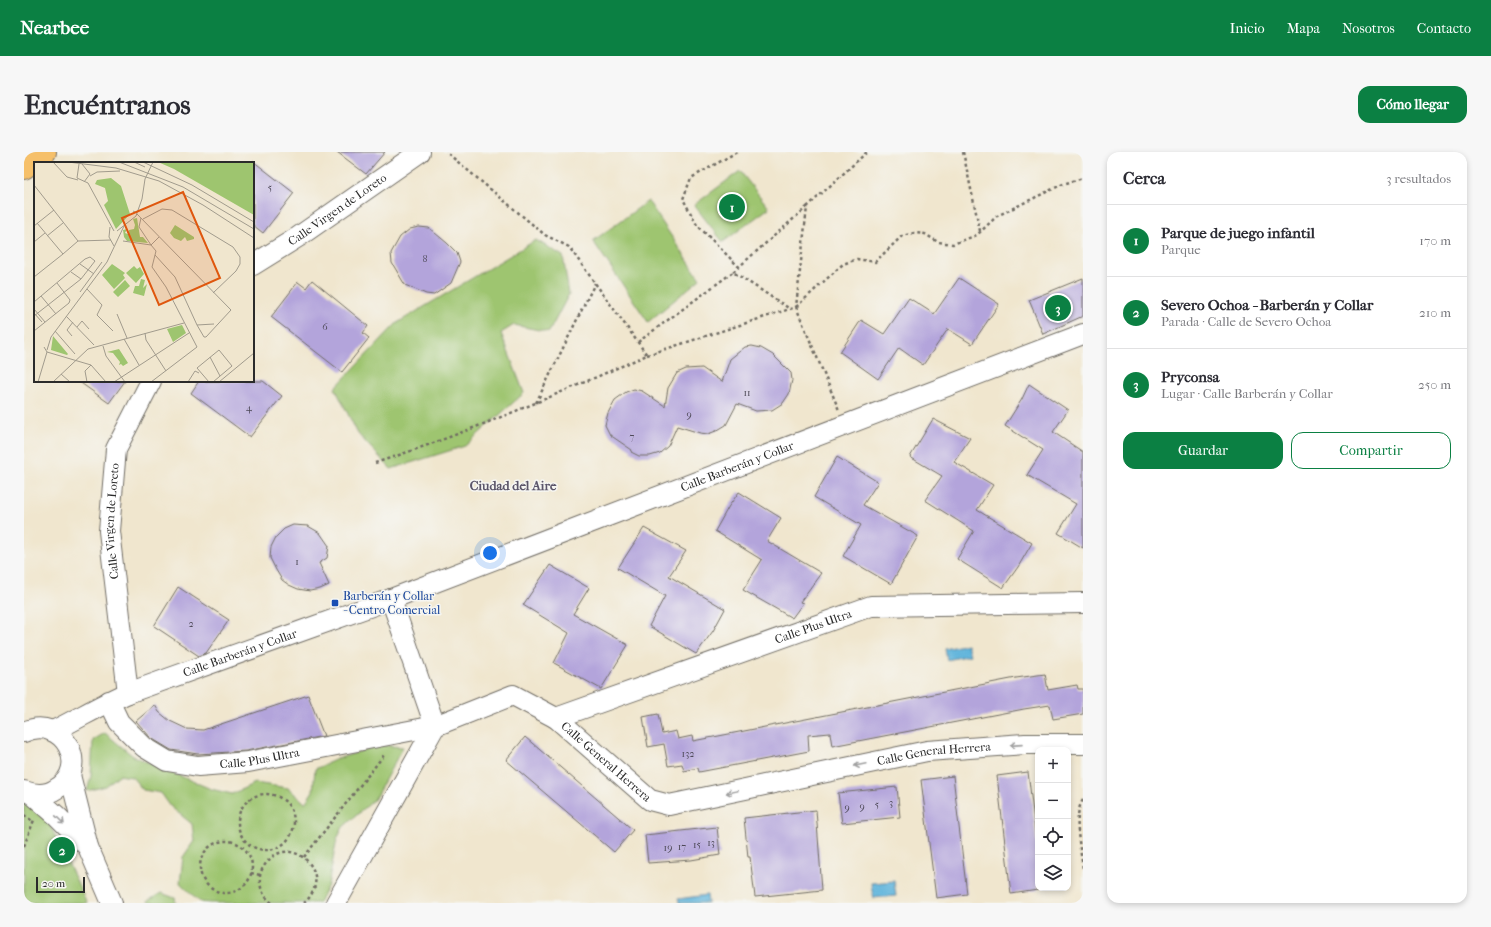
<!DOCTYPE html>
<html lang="es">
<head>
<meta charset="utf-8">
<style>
	body { margin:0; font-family:"IM FELL French Canon",serif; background:#f7f7f7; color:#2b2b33 }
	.controls { position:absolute; right:12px; bottom:12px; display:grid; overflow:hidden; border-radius:8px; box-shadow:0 2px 6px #0003 }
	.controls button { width:36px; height:36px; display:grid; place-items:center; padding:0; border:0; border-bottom:1px solid #e1e1e2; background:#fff; color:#2b2b33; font:20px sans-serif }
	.scale { position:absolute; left:12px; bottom:10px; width:49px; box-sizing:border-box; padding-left:4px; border:2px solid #2b2b2b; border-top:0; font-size:11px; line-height:14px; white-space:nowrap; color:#2b2b2b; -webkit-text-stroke:3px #f6f6f2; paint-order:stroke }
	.you { position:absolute; left:466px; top:401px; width:14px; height:14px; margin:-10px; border:3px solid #fff; border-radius:50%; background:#1a73e8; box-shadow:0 0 0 6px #1a73e833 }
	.badge { display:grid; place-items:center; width:26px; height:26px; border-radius:50%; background:#0b8043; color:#fff; font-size:13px; font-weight:700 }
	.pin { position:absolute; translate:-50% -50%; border:2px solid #fff; box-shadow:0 1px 4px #0006 }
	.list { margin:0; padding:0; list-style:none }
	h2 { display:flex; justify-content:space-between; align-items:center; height:52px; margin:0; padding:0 16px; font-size:17px }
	h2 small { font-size:13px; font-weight:400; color:#7c7c81 }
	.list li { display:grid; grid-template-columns:26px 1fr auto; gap:12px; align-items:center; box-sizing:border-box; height:72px; padding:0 16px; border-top:1px solid #e1e1e2 }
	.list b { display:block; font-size:15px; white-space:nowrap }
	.list p { margin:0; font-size:13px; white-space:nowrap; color:#7c7c81 }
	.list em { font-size:13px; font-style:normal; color:#7c7c81 }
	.actions { display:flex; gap:8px; padding:12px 16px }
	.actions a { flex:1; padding:9px 0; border:1px solid #0b8043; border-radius:12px; text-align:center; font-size:14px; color:#0b8043 }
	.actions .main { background:#0b8043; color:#fff }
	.icon { flex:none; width:22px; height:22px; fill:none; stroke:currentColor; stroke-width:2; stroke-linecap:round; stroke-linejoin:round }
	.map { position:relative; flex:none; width:1059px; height:751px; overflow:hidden; border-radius:12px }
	header { display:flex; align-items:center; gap:24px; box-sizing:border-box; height:56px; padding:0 20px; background:#0b8043; color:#fff }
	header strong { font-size:19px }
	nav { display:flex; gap:22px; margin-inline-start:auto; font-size:14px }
	.intro { display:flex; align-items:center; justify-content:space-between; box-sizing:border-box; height:96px; padding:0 24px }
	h1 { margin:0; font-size:28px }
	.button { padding:10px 18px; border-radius:12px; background:#0b8043; color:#fff; font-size:14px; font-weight:700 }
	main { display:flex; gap:24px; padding:0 24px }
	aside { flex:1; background:#fff; border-radius:12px; box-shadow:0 2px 6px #0003 }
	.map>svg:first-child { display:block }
</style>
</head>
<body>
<header>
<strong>Nearbee</strong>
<nav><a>Inicio</a><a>Mapa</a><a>Nosotros</a><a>Contacto</a></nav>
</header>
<div class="intro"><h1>Encuéntranos</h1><a class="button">Cómo llegar</a></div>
<main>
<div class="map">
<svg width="1059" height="751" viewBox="0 0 1059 751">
	<rect width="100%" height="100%" fill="#f6f6f2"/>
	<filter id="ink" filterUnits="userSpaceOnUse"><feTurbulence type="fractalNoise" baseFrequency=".025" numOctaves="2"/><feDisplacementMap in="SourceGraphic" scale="8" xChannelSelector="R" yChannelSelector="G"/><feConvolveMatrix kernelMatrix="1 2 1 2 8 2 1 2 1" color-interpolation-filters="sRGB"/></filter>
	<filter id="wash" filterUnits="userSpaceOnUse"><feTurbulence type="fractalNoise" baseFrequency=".012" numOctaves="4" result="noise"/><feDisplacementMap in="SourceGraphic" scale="16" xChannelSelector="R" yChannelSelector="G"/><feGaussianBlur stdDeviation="0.9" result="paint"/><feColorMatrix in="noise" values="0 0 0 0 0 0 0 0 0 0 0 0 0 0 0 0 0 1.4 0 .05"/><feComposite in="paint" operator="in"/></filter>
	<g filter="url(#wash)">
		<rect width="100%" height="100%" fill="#f0e6ce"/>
		<!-- green -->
		<g fill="#9ec56f" stroke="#64784d">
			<polygon points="716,19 745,56 699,90 670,53"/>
			<polygon points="624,49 676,127 624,170 569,89"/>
			<polygon points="512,88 539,104 545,142 525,180 490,173 477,181 500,241 441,294 367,317 334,282 311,236 373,171"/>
			<polygon points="81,581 109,604 187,637 208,642 231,631 264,636 281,651 289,639 291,617 313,607 355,593 379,595 350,648 319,675 313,687 304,733 295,751 187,751 176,750 156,731 159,705 170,689 168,672 147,655 137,641 119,638 108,625 95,623 82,634 63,639 67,624 69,588"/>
			<polygon points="0,647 25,671 63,751 0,751"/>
			<polygon points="137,741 151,746 152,751 125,751 124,749"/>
		</g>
		<!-- water -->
		<g fill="#5fb4db" stroke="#457083">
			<polygon points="943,492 946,503 923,508 921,497"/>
			<polygon points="870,729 872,744 849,746 847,731"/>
			<polygon points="683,743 684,751 655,751 654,747"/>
		</g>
		<g id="blocks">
			<!-- building -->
			<g fill="#b3a4db">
				<polygon points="313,0 361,0 342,22"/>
				<polygon points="229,9 270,41 239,81 229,73"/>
				<polygon points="395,75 405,76 423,91 433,101 436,110 427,131 410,143 402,142 381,133 368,111 367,101 376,85 386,77"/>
				<polygon points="935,126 975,152 948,192 924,177 899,213 875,196 854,227 816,200 837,168 860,182 885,146 910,162"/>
				<polygon points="1059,126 1059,164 1019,182 1005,148"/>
				<polygon points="288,128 344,174 339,181 345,186 318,220 247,165 274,130 282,136"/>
				<polygon points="728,194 737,196 749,203 767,221 768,228 765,242 759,251 748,258 732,259 713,252 702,273 692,279 684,282 676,281 653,274 644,294 636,301 626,304 615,304 607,300 608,298 586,283 581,273 584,261 591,248 602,240 610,237 618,239 641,254 644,236 653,221 662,217 678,216 698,230 706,207 721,195"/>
				<polygon points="54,229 101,229 85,251"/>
				<polygon points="175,229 239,229 258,244 226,285 167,241"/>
				<polygon points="1005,232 1044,258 1029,280 1059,300 1059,396 1034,381 1052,352 1003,323 1019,298 981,274 998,247"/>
				<polygon points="909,267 946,286 930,310 969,333 953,358 1008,391 994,415 979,436 933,407 950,379 901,348 918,324 886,305"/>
				<polygon points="813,305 854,330 839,353 894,384 867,432 819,404 837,373 790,345"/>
				<polygon points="715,340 757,366 743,389 797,421 776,450 779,451 768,466 719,438 738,408 691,379 705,354"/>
				<polygon points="269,373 284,374 296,381 305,394 303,406 295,411 305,433 296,437 286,439 274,437 265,433 258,428 252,418 246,406 247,395 252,385 260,377"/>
				<polygon points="620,376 662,399 645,424 701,457 689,479 672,502 625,474 641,444 594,416"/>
				<polygon points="526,413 565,436 549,462 604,493 577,537 530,511 545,481 499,453"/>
				<polygon points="154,435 205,468 182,501 175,504 130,474"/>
				<polygon points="1021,522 1024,538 1053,533 1054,537 1059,537 1059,562 1029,567 1026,553 1000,557 808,594 806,581 784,583 785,599 675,620 674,616 660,619 658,612 644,614 640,592 624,595 619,565 634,562 638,582 652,579 654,587 668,584 669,589 992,526"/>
				<polygon points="284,543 300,584 222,599 174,602 147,598 127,586 112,569 131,553 135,560 146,569 163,577 179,578"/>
				<polygon points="501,585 609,678 590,700 482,608"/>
				<polygon points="1004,620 1014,701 1014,738 987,742 973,624"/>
				<polygon points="929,624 943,742 912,746 897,628"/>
				<polygon points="873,635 876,665 818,671 814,641"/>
				<polygon points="792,658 798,738 731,745 726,705 724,705 720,666"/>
				<polygon points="693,675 696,703 667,708 624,711 621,683"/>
			</g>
		</g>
	</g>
	<g filter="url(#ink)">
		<use href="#blocks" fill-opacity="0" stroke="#706c64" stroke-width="1"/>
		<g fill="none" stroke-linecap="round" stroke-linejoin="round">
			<defs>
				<g id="minor">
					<path id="s1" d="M229,113L274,85L396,0"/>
					<path id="s2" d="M104,541L85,379L92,297L127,229"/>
					<path id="s3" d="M85,549L95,570L120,595L143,609L174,614L224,610L411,574L367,447"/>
					<path id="s4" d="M532,566L847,454L1059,451"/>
					<path id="s5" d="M29,579C54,567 78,552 104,541L367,447L1059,182"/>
					<path d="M0,580C39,562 68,616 32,637C22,644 11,643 0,639"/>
					<polyline points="46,623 64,695 88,751"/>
					<polyline points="8,642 33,664 64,695"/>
					<path id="s6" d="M312,751L411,574L489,543L532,566L626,648L645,653L903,599L1001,592H1059"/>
				</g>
				<polyline id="trunk" points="0,16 21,0"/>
			</defs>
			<!-- minor casing -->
			<use href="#minor" stroke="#706c64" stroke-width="22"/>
			<!-- trunk casing -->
			<use href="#trunk" stroke="#706c64" stroke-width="24"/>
			<!-- path -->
			<g stroke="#706c64" stroke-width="2.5" stroke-dasharray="3 3" stroke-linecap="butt">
				<polyline points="713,0 667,26 659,47 673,73 715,115"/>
				<polyline points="939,0 956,79"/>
				<polyline points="783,55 843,0"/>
				<polyline points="709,120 783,55 772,155"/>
				<polyline points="772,155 819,112 833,107 851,110 878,84 890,81 901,82 914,90 929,92 953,83 973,64 1039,32 1059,26"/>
				<polyline points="614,190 709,120 766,157"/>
				<polyline points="623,203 772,155 815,258"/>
				<polyline points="512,251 571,131"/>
				<path d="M351,311C444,281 534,242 623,203L545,95L521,83L422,0"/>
				<circle cx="242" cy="670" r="28"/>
				<path d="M1059,648C1048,664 1057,698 1059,717"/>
				<polyline points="0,663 10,670"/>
				<circle cx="202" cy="715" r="26"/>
				<polyline points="0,694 10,668"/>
				<polyline points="280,705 360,603"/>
				<polyline points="227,721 236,723"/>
				<polyline points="0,750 1,751"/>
				<path d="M248,751C239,744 235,735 236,724C237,718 240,713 245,708C269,682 312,723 280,751"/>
			</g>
			<!-- minor -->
			<use href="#minor" stroke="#fff" stroke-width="20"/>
			<!-- trunk -->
			<use href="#trunk" stroke="#f6c06b" stroke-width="22"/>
		</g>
		<!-- one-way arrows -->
		<defs><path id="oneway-shaft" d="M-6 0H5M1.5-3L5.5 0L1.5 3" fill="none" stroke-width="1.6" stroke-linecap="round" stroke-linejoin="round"/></defs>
		<g stroke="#a0a0a0">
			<use href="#oneway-shaft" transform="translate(992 593) rotate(176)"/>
			<use href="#oneway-shaft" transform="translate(836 613) rotate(168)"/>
			<use href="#oneway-shaft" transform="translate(708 640) rotate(168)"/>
			<use href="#oneway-shaft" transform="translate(36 668) rotate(44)"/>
		</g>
	</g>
	<!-- markers -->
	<rect fill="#1a4fb4" stroke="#f6f6f2" stroke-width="1.5" x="307" y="447" width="8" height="8" rx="2"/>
	<g text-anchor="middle" stroke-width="3" stroke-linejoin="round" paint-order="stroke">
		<!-- number labels -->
		<g font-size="10" fill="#4d4957">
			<text x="246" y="39">5</text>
			<text x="401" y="110">8</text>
			<text x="301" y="178">6</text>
			<text x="723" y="244">11</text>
			<text x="225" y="259">4</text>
			<text x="665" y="266">9</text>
			<text x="608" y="288">7</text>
			<text x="273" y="413">1</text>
			<text x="167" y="475">2</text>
			<text x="664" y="605">132</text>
			<text x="867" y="654">3</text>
			<text x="853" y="656">5</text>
			<text x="838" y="658">9</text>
			<text x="823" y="659">9</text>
			<text x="687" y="694">13</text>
			<text x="673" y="696">15</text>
			<text x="658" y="698">17</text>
			<text x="644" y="699">19</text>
		</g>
		<!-- street labels -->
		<g font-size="12" fill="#2b2b2b" stroke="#f6f6f2">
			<text dy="4" stroke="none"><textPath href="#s1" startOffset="101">Calle Virgen de Loreto</textPath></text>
			<text dy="4" stroke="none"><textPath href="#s5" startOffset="734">Calle Barberán y Collar</textPath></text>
			<text dy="4" stroke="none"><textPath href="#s2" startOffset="173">Calle Virgen de Loreto</textPath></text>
			<text dy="4" stroke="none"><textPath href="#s4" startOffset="273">Calle Plus Ultra</textPath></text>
			<text dy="4" stroke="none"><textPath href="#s5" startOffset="203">Calle Barberán y Collar</textPath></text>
			<text dy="4" stroke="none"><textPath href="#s6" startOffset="750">Calle General Herrera</textPath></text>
			<text dy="4" stroke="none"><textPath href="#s3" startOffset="179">Calle Plus Ultra</textPath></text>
			<text dy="4" stroke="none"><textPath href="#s6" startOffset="402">Calle General Herrera</textPath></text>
		</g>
		<!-- transit labels -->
		<g font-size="12" fill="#164399" stroke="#f6f6f2" text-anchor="start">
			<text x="319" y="448">Barberán y Collar<tspan x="319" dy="14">- Centro Comercial</tspan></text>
		</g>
		<!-- neighbourhood labels -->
		<g font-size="13" font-weight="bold" fill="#5b5569" stroke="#f6f6f2">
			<text x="489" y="338">Ciudad del Aire</text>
		</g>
	</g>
	<!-- overview -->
	<g transform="translate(10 10)">
		<rect width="220" height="220" fill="#f0e6ce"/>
		<path d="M124,0H220V53L140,7ZM77,16L87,24L96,52L82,67L70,43L74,39L71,26L61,22L63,18ZM103,56L106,75H109L114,81L93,79L90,75L89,68L93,67L91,71L94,72L95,68L100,67L101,63L99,57ZM141,63L160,75V77L153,79L151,75L147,79L140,76L136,71ZM78,102L91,111L89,113L91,116L80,127L68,113ZM100,104L103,107L106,105L110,112L102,121L92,111ZM107,117L111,118L109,126L113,122L110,134L99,131L101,124H105ZM91,118L96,124L84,135L79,130ZM148,163L152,171L139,180L133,167ZM19,174L34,192L33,193L17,188ZM85,187L94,201L89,204L87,202L85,203L86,200L79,191L73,190Z" fill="#9ec56f"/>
		<path fill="none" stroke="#a19b8d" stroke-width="1" d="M19,0L33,15L44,18M34,0L82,6L125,19L169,43L220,76M85,0L149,25L220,67M100,0L111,5M109,0L158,23L220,60M45,2L43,16L54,21L80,69M48,2L56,12L50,20M56,14L63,10L86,9M0,23L44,79L77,78M103,51L108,37L111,17L119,0M103,52L197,148L172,175H170L163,163M107,56L105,65L117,83L125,75M109,57L128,47L138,48L199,85L206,95V102L202,109L179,131M3,61L29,92L44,79M0,64L20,48M76,65L75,75L80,84M83,69L102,54L103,51L99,49M13,74L29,61M89,79L117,83L122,89L118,105L132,125L163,185L117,220M0,80L11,71M121,93L141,115L163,163L180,162M46,102L60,112M37,110L47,117M0,115L29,92M23,121L36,138L35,141M53,127L68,143L63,153L79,169M46,130L68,100M7,134L22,152M0,140L51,97L56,95L61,99L47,117L0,154M0,147L11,160M0,151L8,160M83,152L93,176M32,154L60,183M43,165L48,159L55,167M0,169L35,141M21,169L41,192M111,171L112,178L132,209M38,174L33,168L39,160M90,177L105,203M69,184L72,194L91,220M13,188L17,175L73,100L90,64M13,190L57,203L72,220M176,195L186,214M27,212L36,220M4,220L13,190L10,185M19,220L54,187L150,161M53,220L51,209L57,203M80,220L155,171M154,220L161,209L165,211M175,220L163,206L185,188L198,204L179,220M185,220L220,191"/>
		<path fill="#df570e" fill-opacity="0.15" stroke="#df570e" stroke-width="2" d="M149,30L186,116L125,143L88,56Z"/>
		<rect width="220" height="220" fill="none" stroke="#2b2b2b" stroke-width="2"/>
	</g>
</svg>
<div class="controls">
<button>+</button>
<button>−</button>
<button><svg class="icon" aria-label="locate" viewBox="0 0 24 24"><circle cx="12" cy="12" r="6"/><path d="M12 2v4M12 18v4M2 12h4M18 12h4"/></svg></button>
<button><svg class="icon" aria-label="layers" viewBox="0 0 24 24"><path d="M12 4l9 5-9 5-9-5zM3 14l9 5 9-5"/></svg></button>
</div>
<div class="scale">20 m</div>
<div class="you"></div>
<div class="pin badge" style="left:708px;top:55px">1</div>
<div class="pin badge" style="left:38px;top:698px">2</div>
<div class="pin badge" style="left:1034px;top:156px">3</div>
</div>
<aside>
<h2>Cerca<small>3 resultados</small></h2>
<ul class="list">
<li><span class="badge">1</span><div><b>Parque de juego infantil</b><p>Parque</p></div><em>170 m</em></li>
<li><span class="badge">2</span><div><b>Severo Ochoa - Barberán y Collar</b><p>Parada · Calle de Severo Ochoa</p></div><em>210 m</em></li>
<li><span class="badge">3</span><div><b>Pryconsa</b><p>Lugar · Calle Barberán y Collar</p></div><em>250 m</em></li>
</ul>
<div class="actions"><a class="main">Guardar</a><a>Compartir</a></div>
</aside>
</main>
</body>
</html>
